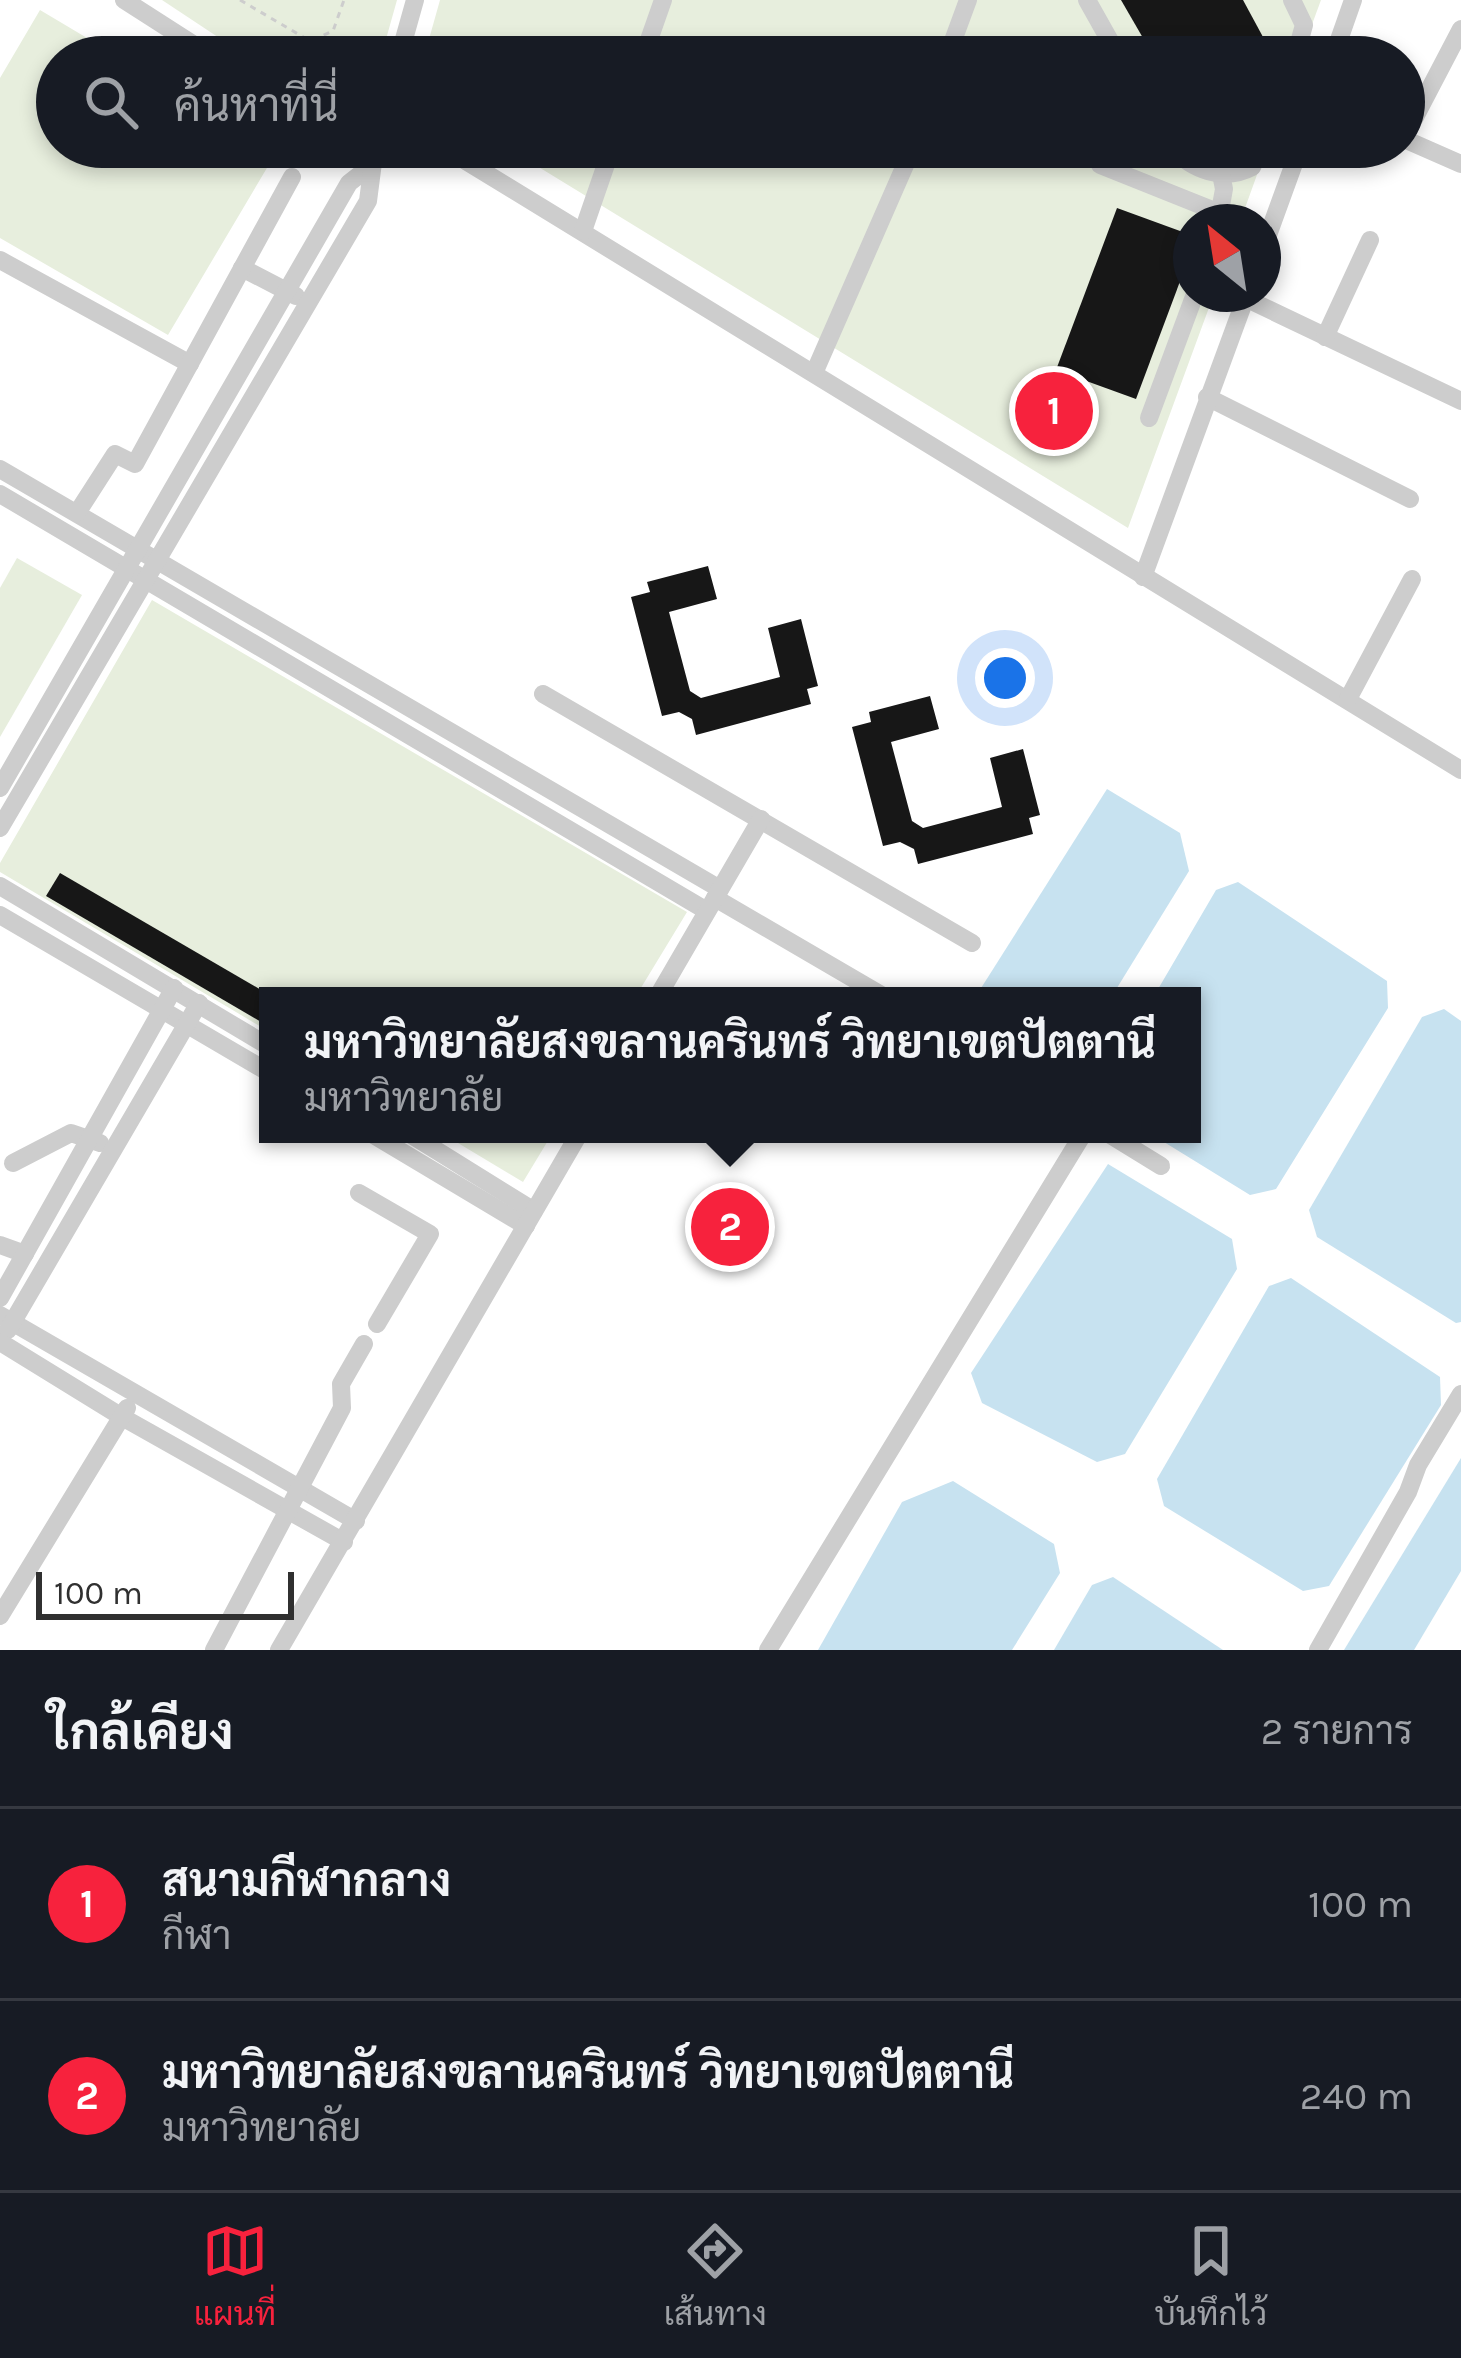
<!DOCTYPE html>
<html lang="th">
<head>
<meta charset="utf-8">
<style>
	body { margin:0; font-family:Karla,Sarabun,sans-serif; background:#20242c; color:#f1f3f6 }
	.compass { position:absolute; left:1173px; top:204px; width:108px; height:108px; border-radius:50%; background:#171b24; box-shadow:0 6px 18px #0003; rotate:330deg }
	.scale { position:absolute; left:36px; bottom:30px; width:258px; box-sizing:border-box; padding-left:12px; border:6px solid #303030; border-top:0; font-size:33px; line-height:42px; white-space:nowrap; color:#303030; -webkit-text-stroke:9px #fff; paint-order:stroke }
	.you { position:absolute; left:1005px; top:678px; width:42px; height:42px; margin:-30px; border:9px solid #fff; border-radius:50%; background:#1a73e8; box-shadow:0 0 0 18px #1a73e833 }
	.badge { display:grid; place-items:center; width:78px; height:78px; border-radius:50%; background:#f7223d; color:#fff; font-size:39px; font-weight:700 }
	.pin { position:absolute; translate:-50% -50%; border:6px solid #fff; box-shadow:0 3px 12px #0006 }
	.popup { position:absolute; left:259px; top:987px; width:942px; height:156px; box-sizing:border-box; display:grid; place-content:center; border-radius:0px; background:#171b24; filter:drop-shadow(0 3px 9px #0005); font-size:39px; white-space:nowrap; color:#9ea1a6 }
	.popup b { font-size:45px; color:#f1f3f6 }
	.popup::after { content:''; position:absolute; left:50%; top:100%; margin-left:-24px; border:24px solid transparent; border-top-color:#171b24 }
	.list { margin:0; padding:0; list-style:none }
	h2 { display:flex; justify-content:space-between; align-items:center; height:156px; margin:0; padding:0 48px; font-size:51px }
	h2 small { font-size:39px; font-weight:400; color:#9ea1a6 }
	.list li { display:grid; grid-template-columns:78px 1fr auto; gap:36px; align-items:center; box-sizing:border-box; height:192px; padding:0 48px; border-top:3px solid #363941 }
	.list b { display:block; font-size:45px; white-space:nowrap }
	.list p { margin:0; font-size:39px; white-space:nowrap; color:#9ea1a6 }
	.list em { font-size:39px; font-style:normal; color:#9ea1a6 }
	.icon { flex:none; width:66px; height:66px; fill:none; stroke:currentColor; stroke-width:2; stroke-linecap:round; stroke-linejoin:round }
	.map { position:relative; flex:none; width:1461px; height:1650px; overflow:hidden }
	.search { position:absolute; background:#171b24; box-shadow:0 6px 18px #0003; left:36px; right:36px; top:36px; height:132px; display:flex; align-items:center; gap:30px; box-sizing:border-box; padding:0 42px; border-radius:66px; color:#9ea1a6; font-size:45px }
	.sheet { height:540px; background:#171b24 }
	nav { display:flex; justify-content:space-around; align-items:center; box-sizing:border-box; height:168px; border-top:3px solid #363941; background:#171b24; font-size:33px; color:#9ea1a6 }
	nav a { display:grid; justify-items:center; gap:6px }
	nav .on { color:#f7223d }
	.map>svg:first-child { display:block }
</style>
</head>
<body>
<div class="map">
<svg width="1461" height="1650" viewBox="0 0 1461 1650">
	<rect width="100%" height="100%" fill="#fff"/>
	<!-- green -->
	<g fill="#e7eedd">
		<polygon points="162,0 397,0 381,57 248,57"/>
		<polygon points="440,0 1321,0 1300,57 424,57"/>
		<polygon points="40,10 119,57 57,57 57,147 270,147 277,151 168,335 0,238 0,78"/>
		<polygon points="506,147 1267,147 1240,222 1191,222 1191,294 1214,294 1128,528"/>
		<polygon points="17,558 82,595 0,737 0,588"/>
		<polygon points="152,600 687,912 636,996 268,996 268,1031 0,872 0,863"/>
		<polygon points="443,1134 552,1134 523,1182"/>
	</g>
	<!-- water -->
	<g fill="#c7e2f0">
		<polygon points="1107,789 1180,833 1189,871 1112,996 976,996"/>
		<polygon points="1238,882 1387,981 1388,1008 1276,1189 1250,1195 1151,1134 1192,1134 1192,996 1154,996 1216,890"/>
		<polygon points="1444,1009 1461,1021 1461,1322 1456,1323 1317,1237 1309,1210 1422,1017"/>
		<polygon points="1108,1164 1232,1239 1237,1269 1125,1454 1097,1462 982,1403 971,1373"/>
		<polygon points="1291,1278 1440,1377 1441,1405 1329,1586 1303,1591 1164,1506 1157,1479 1269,1286"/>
		<polygon points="1461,1458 1461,1571 1414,1650 1344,1650"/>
		<polygon points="953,1481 1054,1544 1060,1573 1012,1650 818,1650 902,1502"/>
		<polygon points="1113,1577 1223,1650 1054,1650 1092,1585"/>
	</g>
	<!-- building -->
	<g fill="#171717">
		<polygon points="1121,0 1243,0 1263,37 1238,57 1154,57"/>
		<polygon points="1117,208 1191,235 1191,252 1136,399 1056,370"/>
		<polygon points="708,566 717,599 669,612 690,691 701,698 780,677 768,628 801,619 818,686 807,689 811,704 696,735 692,719 679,712 662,716 631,597 650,592 647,582"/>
		<polygon points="930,696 939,729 891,742 912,821 923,828 1002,807 990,758 1023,749 1040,815 1029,818 1033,834 918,864 914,849 900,842 883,846 852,727 871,722 869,712"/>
		<polygon points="60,873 268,994 268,1026 46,896"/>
	</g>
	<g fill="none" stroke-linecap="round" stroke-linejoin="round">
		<!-- path -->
		<polyline stroke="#cdcdcd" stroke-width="3" stroke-dasharray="6 6" stroke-linecap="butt" points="240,0 310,41 333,31 344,0"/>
		<!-- minor -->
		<g stroke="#cdcdcd" stroke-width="18">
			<polyline points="124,0 213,57"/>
			<polyline points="1087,0 1119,57"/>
			<polyline points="1292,0 1304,25 1295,57"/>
			<polyline points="399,57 415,0"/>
			<polyline points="643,57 663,0"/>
			<polyline points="947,57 968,0"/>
			<polyline points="1333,57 1353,0"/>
			<polyline points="1404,138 1461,29"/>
			<polyline points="1404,139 1461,164"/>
			<polyline points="443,147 1461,770"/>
			<path d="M1172,147C1191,170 1224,182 1252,167L1261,147"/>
			<polyline points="1100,165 1220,213"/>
			<polyline points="1218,222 1224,189 1221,174"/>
			<polyline points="583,231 612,147"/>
			<polyline points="1263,249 1300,147"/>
			<polyline points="0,260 190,364"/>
			<polyline points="242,268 296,296"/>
			<polyline points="1245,298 1461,401"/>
			<polyline points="1325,337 1370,240"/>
			<polyline points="815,371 913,147"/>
			<polyline points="1207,397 1410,499"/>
			<polyline points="1149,418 1195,294"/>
			<polyline points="0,469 720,889"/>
			<polyline points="0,494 707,911"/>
			<polyline points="77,513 115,454 135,464 292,177"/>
			<polyline points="1143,577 1247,294"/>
			<polyline points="543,694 972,943"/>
			<polyline points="1348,699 1412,579"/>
			<polyline points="0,788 349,183 372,165"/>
			<polyline points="0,828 368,201 375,147"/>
			<polyline points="0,886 268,1046"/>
			<polyline points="715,898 883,996"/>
			<polyline points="0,915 268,1072"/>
			<polyline points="658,996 761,819"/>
			<polyline points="372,1134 526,1226"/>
			<polyline points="410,1134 534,1211"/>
			<polyline points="1109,1134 1161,1166"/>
			<polyline points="13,1163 71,1133 100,1143"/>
			<polyline points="359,1193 430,1234 377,1324"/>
			<polyline points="0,1245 25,1254"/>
			<polyline points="0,1298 174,988"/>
			<polyline points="0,1315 356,1521"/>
			<polyline points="8,1330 199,1003"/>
			<polyline points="0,1342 122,1417 344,1542"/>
			<polyline points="0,1616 127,1408"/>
			<polyline points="214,1650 342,1408 341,1384 364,1344"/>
			<polyline points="279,1650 579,1134"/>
			<polyline points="768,1650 1083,1134"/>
			<polyline points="1318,1650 1408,1492 1418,1465 1461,1394"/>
		</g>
	</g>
</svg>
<svg class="compass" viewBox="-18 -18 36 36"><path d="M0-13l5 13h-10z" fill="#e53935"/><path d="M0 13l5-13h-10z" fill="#9ea1a6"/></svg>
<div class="scale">100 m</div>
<div class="you"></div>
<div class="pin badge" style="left:1054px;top:411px">1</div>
<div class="pin badge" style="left:730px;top:1227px">2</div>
<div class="popup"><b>มหาวิทยาลัยสงขลานครินทร์ วิทยาเขตปัตตานี</b>มหาวิทยาลัย</div>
<div class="search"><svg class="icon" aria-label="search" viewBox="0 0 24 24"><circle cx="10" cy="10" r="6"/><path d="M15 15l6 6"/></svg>ค้นหาที่นี่</div>
</div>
<section class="sheet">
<h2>ใกล้เคียง<small>2 รายการ</small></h2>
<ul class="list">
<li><span class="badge">1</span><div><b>สนามกีฬากลาง</b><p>กีฬา</p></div><em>100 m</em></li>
<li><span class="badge">2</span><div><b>มหาวิทยาลัยสงขลานครินทร์ วิทยาเขตปัตตานี</b><p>มหาวิทยาลัย</p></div><em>240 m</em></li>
</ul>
</section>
<nav>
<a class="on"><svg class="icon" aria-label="map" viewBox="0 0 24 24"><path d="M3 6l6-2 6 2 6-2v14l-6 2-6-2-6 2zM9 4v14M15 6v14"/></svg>แผนที่</a>
<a><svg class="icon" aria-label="directions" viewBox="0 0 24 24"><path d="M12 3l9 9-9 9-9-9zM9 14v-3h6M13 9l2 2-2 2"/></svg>เส้นทาง</a>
<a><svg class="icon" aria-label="saved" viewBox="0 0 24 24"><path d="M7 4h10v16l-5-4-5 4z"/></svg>บันทึกไว้</a>
</nav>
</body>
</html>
